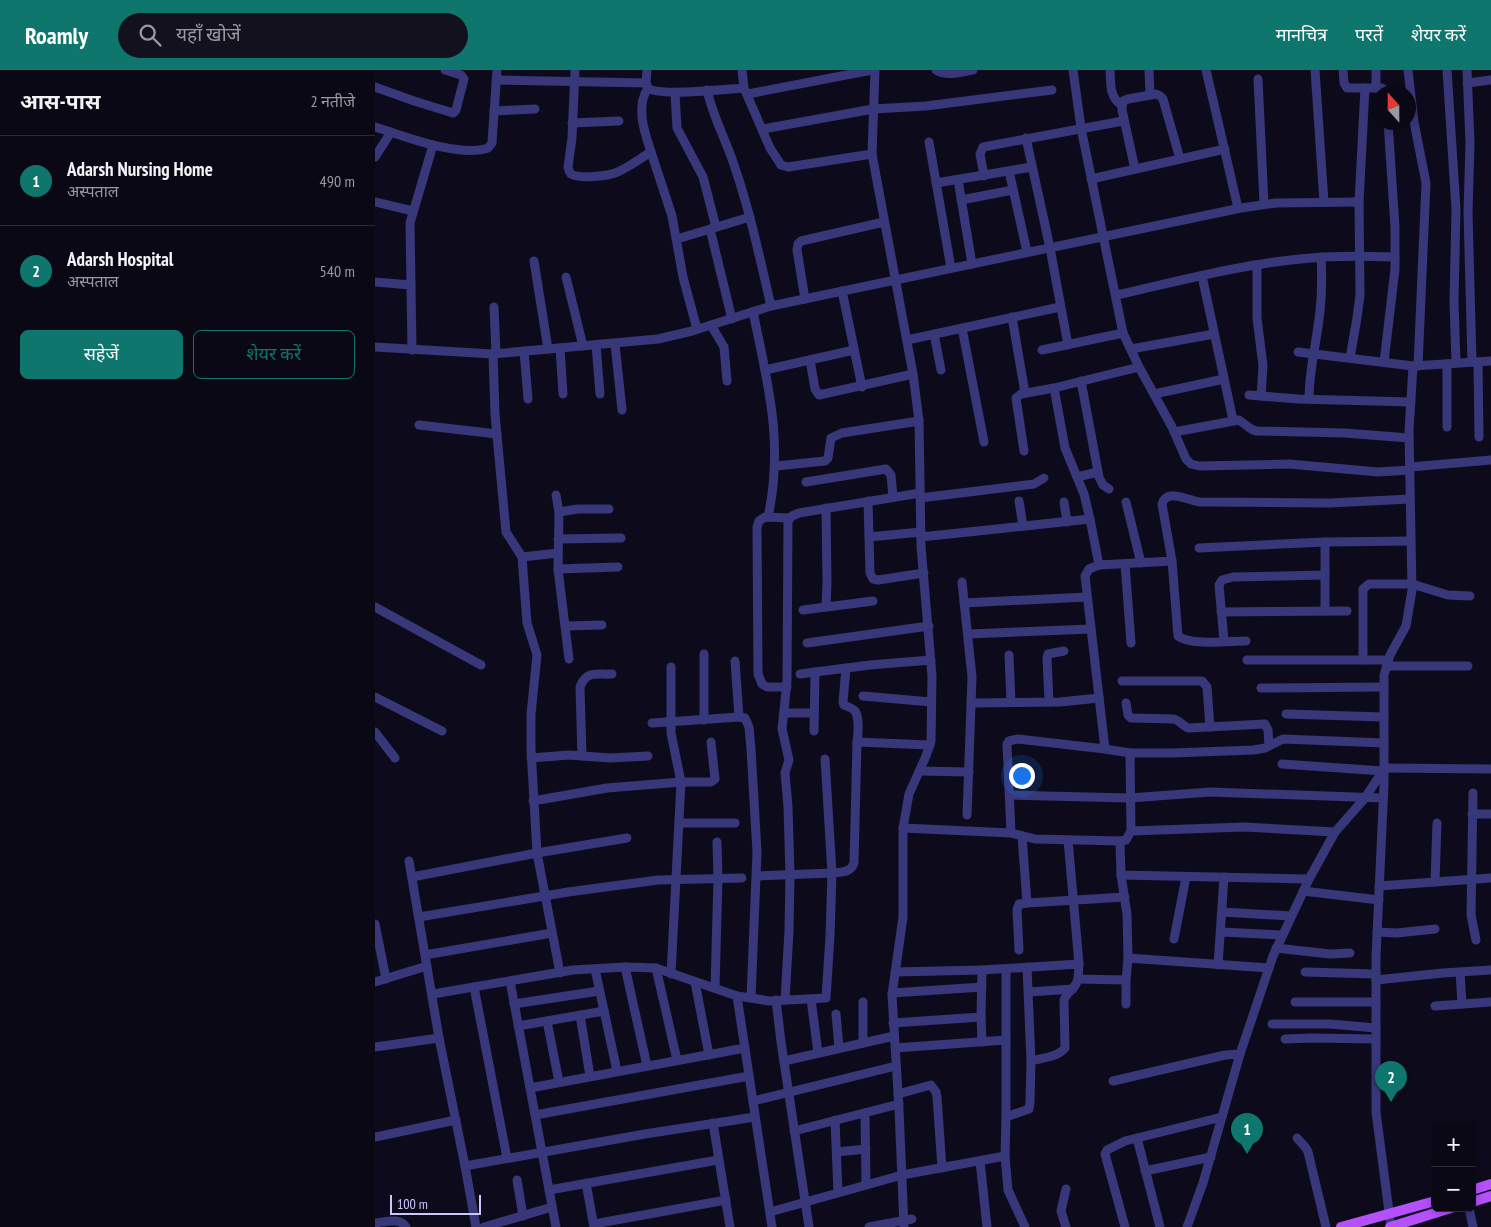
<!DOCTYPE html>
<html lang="hi">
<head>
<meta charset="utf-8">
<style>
	body { margin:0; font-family:"PT Sans Narrow","Noto Sans Devanagari",sans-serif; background:#13111d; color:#f1f3f6 }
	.controls { position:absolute; right:15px; bottom:15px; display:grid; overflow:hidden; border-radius:8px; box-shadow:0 2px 8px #0003 }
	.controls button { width:45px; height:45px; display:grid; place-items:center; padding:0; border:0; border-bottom:1px solid #2a2934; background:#0a0814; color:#f1f3f6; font:25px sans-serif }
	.compass { position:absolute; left:996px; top:15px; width:45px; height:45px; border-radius:50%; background:#0a0814; box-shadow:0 2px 8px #0003; rotate:339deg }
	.scale { position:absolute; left:15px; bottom:12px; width:91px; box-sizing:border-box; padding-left:5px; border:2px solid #cbc6fe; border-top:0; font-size:14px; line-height:18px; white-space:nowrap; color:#cbc6fe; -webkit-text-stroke:4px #0d0b1b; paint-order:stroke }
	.you { position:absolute; left:646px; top:705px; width:18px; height:18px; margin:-12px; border:4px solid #fff; border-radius:50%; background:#1a73e8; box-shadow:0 0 0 8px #1a73e833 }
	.badge { display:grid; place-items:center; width:32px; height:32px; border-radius:50%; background:#0f766e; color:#fff; font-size:16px; font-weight:700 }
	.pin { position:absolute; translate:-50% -41px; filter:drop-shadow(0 1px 2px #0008) }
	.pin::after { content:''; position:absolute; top:26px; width:18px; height:15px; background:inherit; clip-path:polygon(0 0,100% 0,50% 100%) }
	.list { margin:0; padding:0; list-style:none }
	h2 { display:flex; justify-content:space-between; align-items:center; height:65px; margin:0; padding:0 20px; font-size:21px }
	h2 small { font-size:16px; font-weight:400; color:#999aa0 }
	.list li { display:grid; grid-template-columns:32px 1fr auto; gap:15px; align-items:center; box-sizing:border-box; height:90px; padding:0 20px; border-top:1px solid #2a2934 }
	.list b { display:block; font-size:19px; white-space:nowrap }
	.list p { margin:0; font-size:16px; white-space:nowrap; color:#999aa0 }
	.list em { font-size:16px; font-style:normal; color:#999aa0 }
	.actions { display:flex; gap:10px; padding:15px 20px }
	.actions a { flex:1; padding:11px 0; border:1px solid #0f766e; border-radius:8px; text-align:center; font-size:18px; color:#0f766e }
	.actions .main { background:#0f766e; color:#fff }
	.icon { flex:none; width:28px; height:28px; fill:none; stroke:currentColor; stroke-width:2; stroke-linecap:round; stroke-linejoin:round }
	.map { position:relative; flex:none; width:1116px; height:1157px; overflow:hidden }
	header { display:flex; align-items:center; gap:30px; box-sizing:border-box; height:70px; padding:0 25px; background:#0f766e; color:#fff }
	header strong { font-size:24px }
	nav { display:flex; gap:28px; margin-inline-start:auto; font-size:18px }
	.search { width:350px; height:45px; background:#13111d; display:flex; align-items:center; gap:12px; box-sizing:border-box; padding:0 18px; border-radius:28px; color:#999aa0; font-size:19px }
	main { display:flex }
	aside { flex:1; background:#0a0814 }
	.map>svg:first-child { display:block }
</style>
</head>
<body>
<header>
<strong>Roamly</strong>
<div class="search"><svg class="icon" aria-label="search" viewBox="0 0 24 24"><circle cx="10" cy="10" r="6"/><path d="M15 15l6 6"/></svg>यहाँ खोजें</div>
<nav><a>मानचित्र</a><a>परतें</a><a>शेयर करें</a></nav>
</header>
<main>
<aside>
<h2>आस-पास<small>2 नतीजे</small></h2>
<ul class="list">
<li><span class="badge">1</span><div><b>Adarsh Nursing Home</b><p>अस्पताल</p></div><em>490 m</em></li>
<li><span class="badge">2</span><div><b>Adarsh Hospital</b><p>अस्पताल</p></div><em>540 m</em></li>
</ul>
<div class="actions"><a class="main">सहेजें</a><a>शेयर करें</a></div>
</aside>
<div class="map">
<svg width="1116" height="1157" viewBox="0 0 1116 1157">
	<rect width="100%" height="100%" fill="#0d0b1b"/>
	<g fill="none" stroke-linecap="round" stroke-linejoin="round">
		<!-- minor -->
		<g stroke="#37377a" stroke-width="9">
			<path d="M200,0L197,68L193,97C194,100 194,102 196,104C204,109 232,106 240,103C253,98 264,89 276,82L297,146L308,207L322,259"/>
			<path d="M272,0L271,13L273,18C283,27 352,19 369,18"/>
			<polyline points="367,0 369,18 395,78 406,95 413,97 497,84"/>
			<polyline points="500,0 497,84 538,304 544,351 546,476 557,606 556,671 551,686 534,724 528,758 528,847 517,925 524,1039 529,1157"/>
			<path d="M561,0C572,7 585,2 598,0"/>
			<polyline points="698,0 706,58 748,263 764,297 797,357 811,389 816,394 824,396 914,394 1003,402 1035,400"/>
			<path d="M735,0C736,14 734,26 746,35"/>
			<polyline points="774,0 775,25"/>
			<polyline points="831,0 863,138"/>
			<polyline points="940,0 949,132"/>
			<polyline points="968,0 969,13 972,18 1007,18 1012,22"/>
			<polyline points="1001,0 1001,18"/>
			<polyline points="1033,0 1039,52 1051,113 1043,296"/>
			<polyline points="1072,0 1081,139 1079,232 1081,293"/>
			<polyline points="1092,0 1095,73 1093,142 1097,292"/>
			<polyline points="883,9 889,134"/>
			<polyline points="121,10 271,13"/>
			<polyline points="1092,13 1116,10"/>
			<polyline points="0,17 39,31 78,43 81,40 89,9 86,5 70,0"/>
			<path d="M273,18C260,37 270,63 276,82"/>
			<path d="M332,20C338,47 351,70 359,95C375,141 385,189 396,236"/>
			<polyline points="300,23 302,58 328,107 341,157"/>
			<polyline points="373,24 497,0"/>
			<polyline points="119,41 160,39"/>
			<polyline points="197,53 244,51"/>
			<path d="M0,57C29,66 84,88 113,78L117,73L122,0"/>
			<polyline points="388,59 498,39 551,36 677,20"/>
			<polyline points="651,68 675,178 693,275"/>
			<polyline points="554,72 576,198"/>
			<polyline points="0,87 16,62"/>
			<polyline points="760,99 747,40 748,31 753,29 781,24 785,26 788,29 805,89"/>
			<polyline points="634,101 652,182"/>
			<polyline points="609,106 605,84 608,77 748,51"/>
			<polyline points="716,109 850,79"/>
			<polyline points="583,110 597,194"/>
			<polyline points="561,113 657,97"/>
			<polyline points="586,130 638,120"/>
			<polyline points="0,132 38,141"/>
			<polyline points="335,159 357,249"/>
			<polyline points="302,169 375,147"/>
			<polyline points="159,191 173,279"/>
			<polyline points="882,195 882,248 888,296 886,326"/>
			<polyline points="827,206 858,350"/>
			<polyline points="191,207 208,276"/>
			<polyline points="0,212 36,215"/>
			<polyline points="467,221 487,317"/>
			<path d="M741,225C805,211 870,193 936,188C964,185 992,186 1020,187"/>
			<polyline points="430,229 422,180 423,174 426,171 509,152"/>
			<polyline points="119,237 121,284"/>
			<path d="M378,242C393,314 409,373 393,447"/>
			<polyline points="637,247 650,323"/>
			<polyline points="336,255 349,277 352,311"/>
			<polyline points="587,258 609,372"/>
			<polyline points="559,264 566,300"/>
			<polyline points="532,270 685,237"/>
			<polyline points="240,274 247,340"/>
			<polyline points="221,275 225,324"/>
			<polyline points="0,277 118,284 283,269 317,261 396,236 866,138 901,133 984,132"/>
			<polyline points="185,278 188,324"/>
			<polyline points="756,279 839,264"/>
			<polyline points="37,280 35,153 58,75"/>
			<polyline points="667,280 748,263"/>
			<polyline points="149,281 153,329"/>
			<polyline points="923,282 1038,296 1116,291"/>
			<polyline points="118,284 120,344 131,462 147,487 152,553 162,585 156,644 156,679 162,783 185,903"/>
			<polyline points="975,288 982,248 985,225 984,132 990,18"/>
			<polyline points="435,290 440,319 444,325 538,304"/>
			<polyline points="1009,292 1020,199 1020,157 1013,52"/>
			<polyline points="1103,292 1104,367"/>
			<polyline points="1072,294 1072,357"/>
			<polyline points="390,300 479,280"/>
			<polyline points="706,311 724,407 728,415 734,419"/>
			<polyline points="779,324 849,309"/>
			<polyline points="874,325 923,329 1036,332"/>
			<path d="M934,329C934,299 942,271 945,241C947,223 947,205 946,187"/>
			<polyline points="44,355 122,364"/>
			<polyline points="799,362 864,350 876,359 881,361 970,363 1034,368"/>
			<polyline points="649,381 641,328 646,324 679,318"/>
			<polyline points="401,396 450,391 453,388 456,368 467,363 544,351"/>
			<polyline points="1035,397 1116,390"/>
			<polyline points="702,407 723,402"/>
			<polyline points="431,412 511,399 516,405 518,427"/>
			<polyline points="181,425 184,442 183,499 194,589"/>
			<polyline points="545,428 659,414 669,408"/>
			<polyline points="493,431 495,503 498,509 503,510 549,503"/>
			<polyline points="644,431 648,456"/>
			<polyline points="689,432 692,452"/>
			<polyline points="751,432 766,493"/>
			<polyline points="184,442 203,439 234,439"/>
			<polyline points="715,449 709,424 690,378 679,318 764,297"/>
			<polyline points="494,467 546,462"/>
			<polyline points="546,467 715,449 724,495 714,499 710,506 730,679 755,683 756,761 751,770 745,771 746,805 934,809 898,886 865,984"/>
			<polyline points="183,469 246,468"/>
			<polyline points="950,472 950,541"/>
			<polyline points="824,478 950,472 1036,471"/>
			<polyline points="147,487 183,483"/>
			<path d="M797,491L803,566C815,576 855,571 871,571"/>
			<polyline points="750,494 756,573"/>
			<path d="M724,495L797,491L787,434C792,417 813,431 825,432L955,433L1035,429"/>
			<polyline points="183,499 243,497"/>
			<polyline points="587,512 597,607 592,745"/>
			<polyline points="589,533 712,527"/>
			<polyline points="0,537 106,595"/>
			<polyline points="451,537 452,512 451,438"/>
			<polyline points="428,540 498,531"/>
			<polyline points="846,542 972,541"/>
			<polyline points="190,556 227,555"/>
			<polyline points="593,564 716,559"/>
			<polyline points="849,571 844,515 847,510 858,507 950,505"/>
			<polyline points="432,573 554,556"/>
			<polyline points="329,584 329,650"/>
			<polyline points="634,585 636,632"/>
			<polyline points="872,590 1013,590"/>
			<polyline points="988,590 988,519 994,514 1037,514 1073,525 1095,526"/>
			<polyline points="360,591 364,647"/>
			<polyline points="1012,596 1093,596"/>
			<path d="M471,598L468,632L469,635C473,637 478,638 480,641C485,649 483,663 482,672L555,675"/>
			<polyline points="425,604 495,595 556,590"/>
			<polyline points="747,611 827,611 832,617 835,657"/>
			<polyline points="412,617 392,617 387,614 383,604 382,457 384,451 390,447 414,448"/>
			<polyline points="886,618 1009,617"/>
			<polyline points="488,626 556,632"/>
			<polyline points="0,627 67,661"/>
			<polyline points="674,632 672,588 673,584 689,581"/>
			<polyline points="596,633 685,632 724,628"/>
			<path d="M751,633L753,645L756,648L799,649C806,651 808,657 814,658L890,654L893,660L894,675"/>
			<polyline points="409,643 439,643"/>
			<polyline points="911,644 1009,647"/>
			<polyline points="277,653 364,647 370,648 374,657 376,679 382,782 376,928"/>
			<polyline points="439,661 440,602"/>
			<polyline points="0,662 20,688"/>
			<polyline points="755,683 797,683 879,680 890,678 908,669 1009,673"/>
			<path d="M207,686L205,617C211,600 222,605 237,604"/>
			<polyline points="156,688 194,685 235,688 273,686"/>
			<polyline points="907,694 1008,701"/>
			<polyline points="1009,698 1116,699"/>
			<polyline points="545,701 594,702"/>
			<polyline points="1098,723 1096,845 1101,870"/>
			<polyline points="635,725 755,728 835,722 1008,728"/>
			<polyline points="158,731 232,718 306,712 336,712 340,709 336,672"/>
			<polyline points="1097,744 1116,744"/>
			<polyline points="304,753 360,753"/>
			<polyline points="528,758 636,763 660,769 745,771"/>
			<polyline points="756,761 869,757 960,762 990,728 1009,699"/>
			<polyline points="636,763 632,674 634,671 643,669 730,679"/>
			<polyline points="647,766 652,833 750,827"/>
			<polyline points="693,770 704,894"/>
			<polyline points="34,791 64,968 90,1096 101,1157"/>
			<polyline points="746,805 752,844 753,888"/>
			<polyline points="382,806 457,803 450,689"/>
			<polyline points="37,807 162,783 252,768"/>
			<polyline points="934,809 960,762"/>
			<polyline points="1060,812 1062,753"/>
			<polyline points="1004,816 1116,808"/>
			<polyline points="928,821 1004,830"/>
			<polyline points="847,842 916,846"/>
			<polyline points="44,847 193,822 283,810 367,808"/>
			<polyline points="0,854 11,909"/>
			<polyline points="846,862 907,865"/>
			<polyline points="1002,862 1022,863 1060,859"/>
			<polyline points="799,869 811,807"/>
			<polyline points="901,878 955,884 975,883"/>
			<polyline points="644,880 642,840 644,834 652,833"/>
			<polyline points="50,885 177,863"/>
			<polyline points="843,895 849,807"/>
			<polyline points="250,897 272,996"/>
			<polyline points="652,897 656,991"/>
			<polyline points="281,898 302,990"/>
			<polyline points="220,899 242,1001"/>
			<polyline points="631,899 631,1047"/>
			<polyline points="520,902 607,900"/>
			<polyline points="930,902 1001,904"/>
			<polyline points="1085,902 1087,934"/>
			<polyline points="296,904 306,712 296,663 296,597"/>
			<polyline points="1001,910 1068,903 1116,900"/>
			<polyline points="135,911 181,1157"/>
			<polyline points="0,912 52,896"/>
			<polyline points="320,912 334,985"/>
			<polyline points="99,917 132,1088"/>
			<polyline points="340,918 343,808 342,772"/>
			<polyline points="654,922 698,919"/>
			<polyline points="517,923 607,917"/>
			<path d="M58,924L198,900L250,897L281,898L362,926L376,928L394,931L451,928L455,866L457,803C465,802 476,803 479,793L482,672"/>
			<polyline points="362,926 397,1157"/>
			<polyline points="436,929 443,983"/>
			<polyline points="401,930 406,972 434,1157"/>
			<polyline points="410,930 414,861 415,805 413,737 410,703 414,690 407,659 412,611 413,451 417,446 424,443 545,423"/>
			<polyline points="488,932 488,973"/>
			<polyline points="920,932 1001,932"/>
			<polyline points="139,934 224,921"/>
			<polyline points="751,934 751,910"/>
			<polyline points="1060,936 1116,932"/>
			<polyline points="461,944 464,978"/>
			<polyline points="205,945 215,1006"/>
			<polyline points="606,947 607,972"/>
			<polyline points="172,951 184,1012"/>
			<polyline points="518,953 606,947 607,900 704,894 703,909 751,910 753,888 894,898"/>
			<polyline points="897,954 955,954 1001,958"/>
			<polyline points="143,956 229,941"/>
			<polyline points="910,969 937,968 1001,969"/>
			<polyline points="0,977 64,968"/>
			<polyline points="520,978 631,970"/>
			<polyline points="409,991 519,966"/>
			<polyline points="738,1011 850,985 865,984 828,1113 812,1157"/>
			<polyline points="155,1018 370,978"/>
			<polyline points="523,1024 556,1015 561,1022 562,1027 567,1098"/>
			<polyline points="378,1031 521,996"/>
			<polyline points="490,1043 491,1115"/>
			<polyline points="160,1045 374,1006"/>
			<polyline points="460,1050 463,1123"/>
			<polyline points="338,1053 355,1157"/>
			<polyline points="419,1061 524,1034"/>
			<polyline points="0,1067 81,1050"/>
			<polyline points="762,1068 785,1157"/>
			<polyline points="922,1068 931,1078 933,1082 951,1157"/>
			<polyline points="462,1082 491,1079"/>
			<polyline points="630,1086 633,1120 650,1157"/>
			<polyline points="605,1091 612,1157"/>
			<polyline points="90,1096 270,1064 380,1047"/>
			<polyline points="770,1101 836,1087"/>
			<polyline points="142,1110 148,1146"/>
			<polyline points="211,1113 219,1157"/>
			<polyline points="691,1119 686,1141 691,1157"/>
			<polyline points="174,1120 343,1090"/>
			<polyline points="1094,1138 1098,1157"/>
			<path d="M395,1142L527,1105L630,1086L631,1047L654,1039L655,1032L656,991C667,988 683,987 690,978L689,930C692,921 701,919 703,909"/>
			<path d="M0,1153C10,1152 25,1147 31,1157"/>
			<polyline points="219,1154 351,1130"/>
			<polyline points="109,1157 177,1137"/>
			<polyline points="494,1157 537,1149"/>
			<polyline points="750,1157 730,1084 732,1080 750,1071 847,1047"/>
			<polyline points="1016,1157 1001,1042 1001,886 1009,715 1009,605 1015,585 1031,556 1037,520 1034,361 1038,296"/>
		</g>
		<!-- major -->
		<g stroke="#b64ffc" stroke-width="10">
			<polyline points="1097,1120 1116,1114"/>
			<polyline points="1097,1132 1116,1126"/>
			<polyline points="966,1157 1060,1131"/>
			<polyline points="1015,1157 1076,1138"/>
		</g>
	</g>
</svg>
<div class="controls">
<button>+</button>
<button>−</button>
</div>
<svg class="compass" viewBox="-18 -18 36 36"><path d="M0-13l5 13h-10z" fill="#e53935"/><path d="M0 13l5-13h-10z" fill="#999aa0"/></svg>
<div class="scale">100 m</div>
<div class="you"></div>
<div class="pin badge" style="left:872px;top:1084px">1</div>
<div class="pin badge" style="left:1016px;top:1032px">2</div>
</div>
</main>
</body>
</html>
